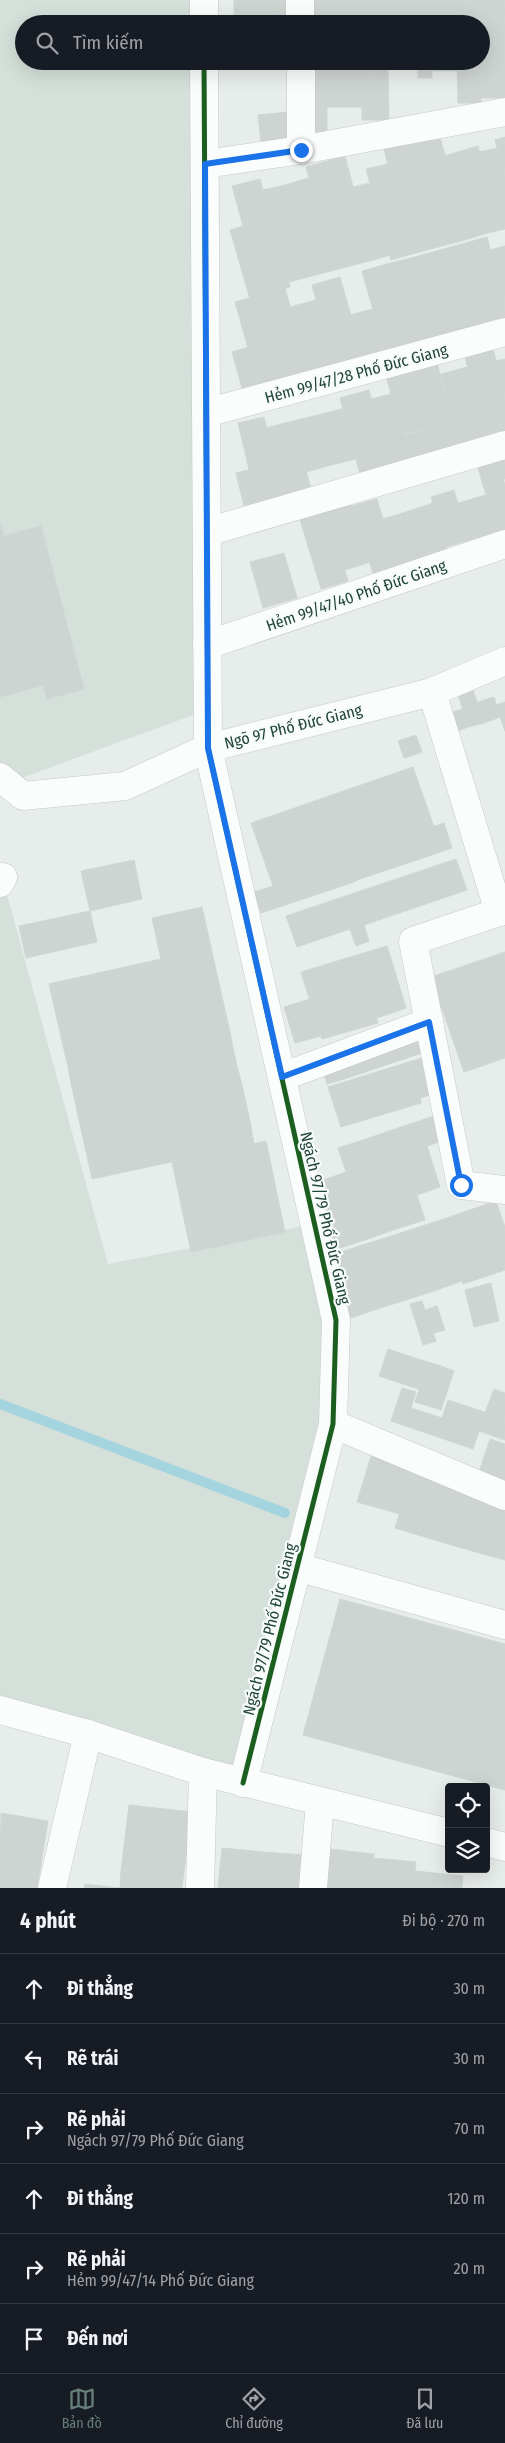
<!DOCTYPE html>
<html lang="vi">
<head>
<meta charset="utf-8">
<style>
	body { margin:0; font-family:"Fira Sans Condensed",sans-serif; background:#242831; color:#f1f3f6 }
	.controls { position:absolute; right:15px; bottom:15px; display:grid; overflow:hidden; border-radius:5px; box-shadow:0 5px 20px #0002 }
	.controls button { width:45px; height:45px; display:grid; place-items:center; padding:0; border:0; border-bottom:1px solid #363941; background:#171b24; color:#f1f3f6; font:25px sans-serif }
	.stop { position:absolute; width:15px; height:15px; margin:-11px; border:4px solid #1a73e8; border-radius:50%; background:#fff }
	.stop.end { background:#1a73e8; border-color:#fff; box-shadow:0 1px 5px #0008 }
	.list { margin:0; padding:0; list-style:none }
	h2 { display:flex; justify-content:space-between; align-items:center; height:65px; margin:0; padding:0 20px; font-size:21px }
	h2 small { font-size:16px; font-weight:400; color:#9ea1a6 }
	.list li { display:grid; grid-template-columns:32px 1fr auto; gap:15px; align-items:center; box-sizing:border-box; height:70px; padding:0 20px; border-top:1px solid #363941 }
	.list b { display:block; font-size:19px; white-space:nowrap }
	.list p { margin:0; font-size:16px; white-space:nowrap; color:#9ea1a6 }
	.list em { font-size:16px; font-style:normal; color:#9ea1a6 }
	.icon { flex:none; width:28px; height:28px; fill:none; stroke:currentColor; stroke-width:2; stroke-linecap:round; stroke-linejoin:round }
	.map { position:relative; flex:none; width:505px; height:1888px; overflow:hidden }
	.search { position:absolute; background:#171b24; box-shadow:0 5px 20px #0002; left:15px; right:15px; top:15px; height:55px; display:flex; align-items:center; gap:12px; box-sizing:border-box; padding:0 18px; border-radius:28px; color:#9ea1a6; font-size:19px }
	.sheet { height:485px; background:#171b24 }
	nav { display:flex; justify-content:space-around; align-items:center; box-sizing:border-box; height:70px; border-top:1px solid #363941; background:#171b24; font-size:14px; color:#9ea1a6 }
	nav a { display:grid; justify-items:center; gap:2px }
	nav .on { color:#667f79 }
	.map>svg:first-child { display:block }
</style>
</head>
<body>
<div class="map">
<svg width="505" height="1888" viewBox="0 0 505 1888">
	<rect width="100%" height="100%" fill="#e7edea"/>
	<!-- built -->
	<g fill="#d5e0da">
		<polygon points="0,0 201,0 201,24 24,24 24,61 201,61 201,712 0,786"/>
		<polygon points="0,869 108,1264 315,1224 333,1424 243,1783 0,1713"/>
	</g>
	<g fill="none" stroke-linecap="round" stroke-linejoin="round">
		<!-- stream -->
		<polyline stroke="#a4d4de" stroke-width="10" points="0,1404 285,1513"/>
	</g>
	<!-- building -->
	<g fill="#ced4d2" stroke="#cfd6d3">
		<polygon points="234,0 272,0 273,24 234,24"/>
		<polygon points="272,0 292,0 292,10 273,10"/>
		<rect x="305" y="0" width="15" height="24"/>
		<polygon points="320,0 399,0 399,15 320,16"/>
		<rect x="399" y="0" width="32" height="24"/>
		<rect x="431" y="0" width="49" height="24"/>
		<polygon points="480,0 505,0 505,22 495,22 495,42 481,42"/>
		<polygon points="273,10 292,10 293,24 273,24"/>
		<polygon points="399,15 399,24 320,24 320,16"/>
		<polygon points="495,22 505,22 505,98 496,98"/>
		<polygon points="481,42 495,42 496,98 481,98"/>
		<polygon points="306,61 374,62 374,77 306,77"/>
		<polygon points="321,61 374,61 374,62 321,63"/>
		<polygon points="374,61 399,61 399,62 388,62 388,76 374,77"/>
		<rect x="418" y="61" width="14" height="17"/>
		<rect x="432" y="61" width="25" height="10"/>
		<polygon points="457,61 481,61 481,103 458,103"/>
		<polygon points="388,76 389,120 362,120 362,107 375,107 374,77"/>
		<polygon points="306,77 374,77 375,107 306,107"/>
		<polygon points="308,107 327,107 327,137 309,137"/>
		<polygon points="288,112 291,140 261,143 258,115"/>
		<polygon points="439,134 451,176 422,184 417,165 390,173 384,149"/>
		<polygon points="505,137 505,175 495,140"/>
		<polygon points="478,146 500,230 484,234 461,151"/>
		<polygon points="497,148 505,175 505,229 500,230 479,152"/>
		<polygon points="461,151 484,234 468,239 445,156"/>
		<polygon points="345,156 364,229 347,234 327,161"/>
		<polygon points="327,161 343,219 322,224 306,167"/>
		<polygon points="388,164 412,254 391,260 366,169"/>
		<polygon points="417,165 428,204 401,212 390,173"/>
		<polygon points="451,176 468,239 412,254 401,212 428,204 422,184"/>
		<polygon points="309,178 322,224 298,231 285,185"/>
		<polygon points="260,179 282,258 241,268 230,230 243,226 232,186"/>
		<polygon points="370,183 390,255 373,260 353,187"/>
		<polygon points="285,185 303,252 282,258 263,190"/>
		<polygon points="343,219 347,234 364,229 373,260 289,282 282,258 303,252 298,231"/>
		<polygon points="487,237 505,305 505,326 486,331 462,244"/>
		<polygon points="462,244 468,267 443,274 441,264 414,271 411,258"/>
		<polygon points="505,246 505,305 490,250"/>
		<polygon points="282,258 290,287 250,299 241,268"/>
		<polygon points="411,258 420,294 396,300 387,264"/>
		<polygon points="387,264 406,336 382,342 362,271"/>
		<polygon points="441,264 461,336 435,343 414,271"/>
		<polygon points="468,267 483,319 458,325 443,274"/>
		<polygon points="340,277 364,362 335,370 312,285"/>
		<polygon points="285,288 298,334 273,340 260,295"/>
		<polygon points="420,294 435,343 410,350 396,300"/>
		<polygon points="260,295 273,340 248,348 235,302"/>
		<polygon points="316,300 335,370 310,377 290,307"/>
		<polygon points="373,309 386,356 364,362 350,315"/>
		<polygon points="483,319 487,335 462,341 458,325"/>
		<polygon points="298,334 310,377 285,383 273,340"/>
		<polygon points="406,336 410,350 386,356 382,342"/>
		<polygon points="273,340 285,383 245,399 232,352"/>
		<polygon points="493,349 501,380 473,387 465,357"/>
		<polygon points="505,359 505,395 496,361"/>
		<polygon points="437,363 462,456 441,462 432,428 402,434 386,376"/>
		<polygon points="467,367 489,446 461,453 441,374"/>
		<polygon points="501,380 505,395 505,440 488,444 473,387"/>
		<polygon points="369,390 391,474 362,482 340,398"/>
		<polygon points="391,394 402,434 382,439 371,399"/>
		<polygon points="342,409 356,459 331,465 318,415"/>
		<polygon points="318,415 331,465 306,472 293,421"/>
		<polygon points="264,417 275,463 249,469 238,423"/>
		<polygon points="293,421 313,497 286,503 266,428"/>
		<polygon points="432,428 441,462 414,468 405,435"/>
		<polygon points="405,433 414,468 391,474 382,439"/>
		<polygon points="505,449 505,479 503,479 495,452"/>
		<polygon points="495,452 505,485 505,529 497,532 475,458"/>
		<polygon points="275,463 284,496 244,506 236,473"/>
		<polygon points="454,490 469,540 446,547 431,497"/>
		<polygon points="486,495 491,512 463,521 458,503"/>
		<polygon points="349,497 370,562 345,570 325,505"/>
		<polygon points="377,499 397,566 373,573 352,506"/>
		<polygon points="433,503 447,551 420,559 406,512"/>
		<polygon points="325,505 348,581 321,589 298,513"/>
		<polygon points="406,512 420,559 397,566 383,519"/>
		<polygon points="491,512 497,532 469,540 463,521"/>
		<polygon points="0,522 44,685 0,697"/>
		<polygon points="41,526 84,689 47,699 4,536"/>
		<polygon points="284,553 297,598 263,608 250,562"/>
		<polygon points="472,687 484,723 468,727 457,691"/>
		<polygon points="494,697 500,717 484,723 478,702"/>
		<polygon points="505,702 505,731 496,705"/>
		<polygon points="462,709 468,727 453,733 447,714"/>
		<polygon points="416,735 422,752 404,758 398,741"/>
		<polygon points="413,767 434,827 272,883 251,823"/>
		<polygon points="444,823 452,848 420,859 412,834"/>
		<polygon points="412,834 420,859 393,868 384,844"/>
		<polygon points="384,844 393,868 363,878 354,854"/>
		<polygon points="354,854 363,878 351,883 342,858"/>
		<polygon points="342,858 351,883 309,897 300,872"/>
		<polygon points="456,859 467,890 364,925 369,941 356,946 350,929 297,947 286,916"/>
		<polygon points="134,860 142,899 90,911 81,871"/>
		<polygon points="300,872 309,897 261,913 254,892 273,886 272,883"/>
		<polygon points="202,907 224,1006 62,1041 49,984 161,959 152,918"/>
		<polygon points="90,911 97,942 26,958 19,926"/>
		<polygon points="387,946 400,988 370,997 357,955"/>
		<polygon points="505,952 505,1058 464,1072 431,977"/>
		<polygon points="357,955 378,1023 322,1039 301,972"/>
		<polygon points="400,988 406,1008 377,1018 370,997"/>
		<polygon points="310,999 321,1036 295,1043 284,1007"/>
		<polygon points="224,1006 230,1032 68,1067 62,1041"/>
		<polygon points="230,1032 233,1048 71,1083 68,1067"/>
		<polygon points="418,1032 425,1052 344,1079 337,1059"/>
		<polygon points="233,1048 237,1066 75,1101 71,1083"/>
		<polygon points="425,1057 437,1093 420,1098 421,1103 341,1127 328,1087"/>
		<polygon points="337,1059 344,1079 327,1084 321,1065"/>
		<polygon points="237,1066 241,1081 78,1116 75,1101"/>
		<polygon points="241,1081 244,1094 81,1129 78,1116"/>
		<polygon points="244,1094 250,1121 87,1156 81,1129"/>
		<polygon points="434,1116 442,1141 403,1154 395,1129"/>
		<polygon points="250,1121 254,1144 92,1179 87,1156"/>
		<polygon points="395,1129 403,1154 374,1163 366,1139"/>
		<polygon points="366,1139 374,1163 346,1172 338,1148"/>
		<polygon points="266,1141 285,1232 191,1252 172,1162"/>
		<polygon points="427,1146 440,1187 417,1195 403,1154"/>
		<polygon points="403,1154 417,1195 388,1204 374,1163"/>
		<polygon points="374,1163 388,1204 359,1214 346,1172"/>
		<polygon points="346,1172 359,1214 332,1223 318,1182"/>
		<polygon points="417,1195 425,1220 396,1229 388,1204"/>
		<polygon points="496,1201 505,1227 505,1270 463,1284 441,1220"/>
		<polygon points="388,1204 396,1229 368,1239 359,1214"/>
		<polygon points="359,1214 368,1239 340,1248 332,1223"/>
		<polygon points="441,1220 455,1260 426,1269 413,1229"/>
		<polygon points="332,1223 340,1248 325,1253 317,1228"/>
		<polygon points="413,1229 426,1269 399,1278 385,1238"/>
		<polygon points="385,1238 399,1278 373,1287 359,1246"/>
		<polygon points="359,1246 373,1287 338,1298 324,1258"/>
		<polygon points="455,1260 462,1281 434,1291 426,1269"/>
		<polygon points="426,1269 434,1291 406,1300 399,1278"/>
		<polygon points="399,1278 406,1300 380,1308 373,1287"/>
		<polygon points="491,1283 499,1321 474,1327 465,1290"/>
		<polygon points="373,1287 380,1308 345,1320 338,1298"/>
		<polygon points="422,1301 425,1310 437,1306 445,1330 433,1333 436,1341 423,1345 410,1304"/>
		<polygon points="388,1349 415,1358 406,1385 379,1376"/>
		<polygon points="415,1358 428,1362 419,1389 406,1385"/>
		<polygon points="428,1362 441,1366 428,1406 415,1402"/>
		<polygon points="441,1366 454,1371 441,1410 428,1406"/>
		<polygon points="402,1388 416,1392 411,1408 442,1418 448,1400 505,1419 505,1440 479,1431 473,1449 391,1421"/>
		<polygon points="494,1389 505,1393 505,1419 485,1413"/>
		<polygon points="490,1439 505,1444 505,1484 478,1475"/>
		<polygon points="372,1453 397,1461 383,1509 357,1502"/>
		<polygon points="397,1461 414,1466 399,1514 383,1509"/>
		<polygon points="414,1466 437,1473 418,1535 395,1528"/>
		<polygon points="437,1473 467,1481 448,1544 418,1535"/>
		<polygon points="463,1491 499,1502 490,1531 455,1520"/>
		<polygon points="499,1502 505,1504 505,1560 483,1554"/>
		<polygon points="455,1520 490,1531 483,1554 448,1544"/>
		<polygon points="340,1599 505,1644 505,1790 303,1735"/>
		<polygon points="129,1805 192,1812 183,1879 121,1871"/>
		<polygon points="1,1813 48,1821 39,1876 0,1869"/>
		<polygon points="222,1848 264,1852 261,1888 218,1888"/>
		<polygon points="330,1849 374,1854 371,1888 326,1888"/>
		<polygon points="264,1852 305,1855 302,1888 261,1888"/>
		<polygon points="374,1858 416,1862 413,1886 372,1882"/>
		<polygon points="0,1869 39,1876 37,1888 0,1888"/>
		<polygon points="121,1871 183,1879 182,1888 120,1888"/>
		<polygon points="415,1871 463,1876 462,1888 371,1888 372,1882 413,1886"/>
		<polygon points="85,1884 120,1888 84,1888"/>
	</g>
	<g fill="none" stroke-linecap="round" stroke-linejoin="round">
		<defs>
			<g id="minor">
				<polyline points="204,0 204,24"/>
				<polyline points="300,0 300,24"/>
				<polyline points="204,61 208,748 336,1320 333,1424 243,1783"/>
				<polyline points="301,61 301,150"/>
				<polyline points="205,164 301,150 505,112"/>
				<polyline points="206,413 505,332"/>
				<polyline points="207,532 505,445"/>
				<polyline points="207,645 505,544"/>
				<polyline points="432,692 499,912"/>
				<polyline points="0,777 23,796 125,786 208,748 432,692 505,661"/>
				<polyline points="0,883 3,877"/>
				<polyline points="505,910 413,941 461,1185 505,1190"/>
				<polyline points="282,1077 429,1022"/>
				<polyline points="333,1424 505,1496"/>
				<polyline points="297,1567 505,1625"/>
				<polyline points="0,1710 88,1734 203,1772 449,1833"/>
				<polyline points="486,1842 505,1847"/>
				<polyline points="52,1888 88,1734"/>
				<polyline points="200,1888 203,1772"/>
				<polyline points="313,1888 320,1802"/>
			</g>
		</defs>
		<!-- minor casing -->
		<use href="#minor" stroke="#c4cac7" stroke-width="29"/>
		<!-- minor -->
		<use href="#minor" stroke="#fbfcfc" stroke-width="28"/>
		<defs>
			<polyline id="cycleway" points="204,61 208,748 336,1320 333,1424 243,1783"/>
		</defs>
		<!-- cycleway casing -->
		<use href="#cycleway" stroke="#f6fbf9" stroke-width="8"/>
		<!-- cycleway -->
		<use href="#cycleway" stroke="#1b5e20" stroke-width="5"/>
	</g>
	<g fill="none" stroke-linecap="round" stroke-linejoin="round">
		<!-- route -->
		<polyline stroke="#1a73e8" stroke-width="6" points="301,150 205,164 208,748 282,1077 429,1022 461,1185"/>
	</g>
	<g text-anchor="middle" stroke-width="4.5" stroke-linejoin="round" paint-order="stroke">
		<!-- street labels -->
		<g font-size="16" fill="#21443c" stroke="#f6fbf9">
			<text transform="translate(356 373) rotate(-15)" y="6">Hẻm 99/47/28 Phố Đức Giang</text>
			<text transform="translate(356 595) rotate(-19)" y="6">Hẻm 99/47/40 Phố Đức Giang</text>
			<text transform="translate(293 726) rotate(-14)" y="6">Ngõ 97 Phố Đức Giang</text>
			<text transform="translate(326 1218) rotate(77)" y="6">Ngách 97/79 Phố Đức Giang</text>
			<text transform="translate(269 1629) rotate(-76)" y="6">Ngách 97/79 Phố Đức Giang</text>
		</g>
	</g>
</svg>
<div class="controls">
<button><svg class="icon" aria-label="locate" viewBox="0 0 24 24"><circle cx="12" cy="12" r="6"/><path d="M12 2v4M12 18v4M2 12h4M18 12h4"/></svg></button>
<button><svg class="icon" aria-label="layers" viewBox="0 0 24 24"><path d="M12 4l9 5-9 5-9-5zM3 14l9 5 9-5"/></svg></button>
</div>
<div class="stop" style="left:461px;top:1185px"></div>
<div class="stop end" style="left:301px;top:150px"></div>
<div class="search"><svg class="icon" aria-label="search" viewBox="0 0 24 24"><circle cx="10" cy="10" r="6"/><path d="M15 15l6 6"/></svg>Tìm kiếm</div>
</div>
<section class="sheet">
<h2>4 phút<small>Đi bộ · 270 m</small></h2>
<ul class="list">
<li><svg class="icon" aria-label="ahead" viewBox="0 0 24 24"><path d="M12 20V5M6 11l6-6 6 6"/></svg><div><b>Đi thẳng</b></div><em>30 m</em></li>
<li><svg class="icon" aria-label="left" viewBox="0 0 24 24"><path d="M17 20v-9H6M10 6l-5 5 5 5"/></svg><div><b>Rẽ trái</b></div><em>30 m</em></li>
<li><svg class="icon" aria-label="right" viewBox="0 0 24 24"><path d="M7 20v-9h11M14 6l5 5-5 5"/></svg><div><b>Rẽ phải</b><p>Ngách 97/79 Phố Đức Giang</p></div><em>70 m</em></li>
<li><svg class="icon" aria-label="ahead" viewBox="0 0 24 24"><path d="M12 20V5M6 11l6-6 6 6"/></svg><div><b>Đi thẳng</b></div><em>120 m</em></li>
<li><svg class="icon" aria-label="right" viewBox="0 0 24 24"><path d="M7 20v-9h11M14 6l5 5-5 5"/></svg><div><b>Rẽ phải</b><p>Hẻm 99/47/14 Phố Đức Giang</p></div><em>20 m</em></li>
<li><svg class="icon" aria-label="arrive" viewBox="0 0 24 24"><path d="M6 21V4h12l-3 4 3 4H6"/></svg><div><b>Đến nơi</b></div></li>
</ul>
</section>
<nav>
<a class="on"><svg class="icon" aria-label="map" viewBox="0 0 24 24"><path d="M3 6l6-2 6 2 6-2v14l-6 2-6-2-6 2zM9 4v14M15 6v14"/></svg>Bản đồ</a>
<a><svg class="icon" aria-label="directions" viewBox="0 0 24 24"><path d="M12 3l9 9-9 9-9-9zM9 14v-3h6M13 9l2 2-2 2"/></svg>Chỉ đường</a>
<a><svg class="icon" aria-label="saved" viewBox="0 0 24 24"><path d="M7 4h10v16l-5-4-5 4z"/></svg>Đã lưu</a>
</nav>
</body>
</html>
